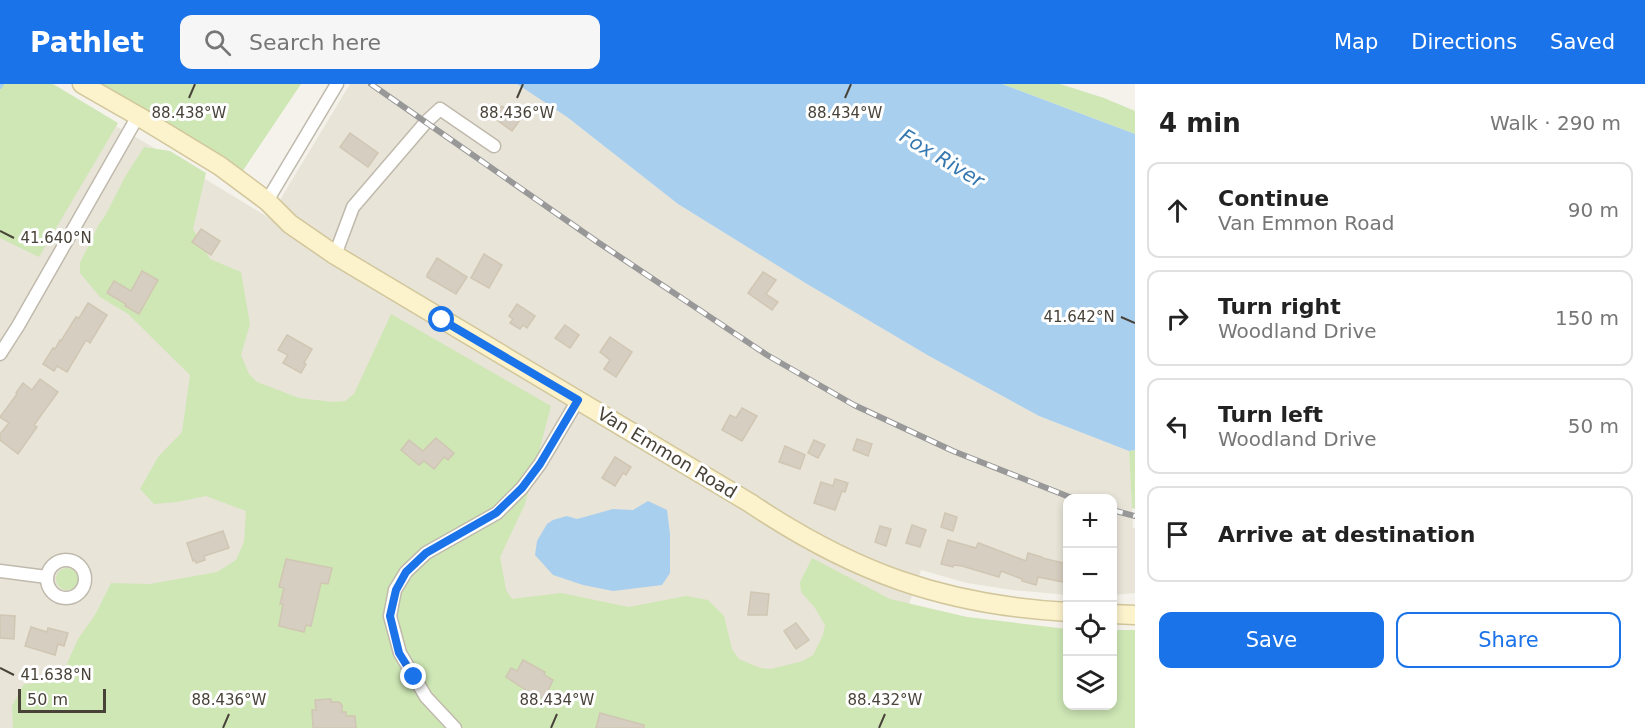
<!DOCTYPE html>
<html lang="en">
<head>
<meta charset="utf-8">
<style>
	body { margin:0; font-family:"DejaVu Sans",sans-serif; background:#f6f6f6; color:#222 }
	.controls { position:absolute; right:18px; bottom:18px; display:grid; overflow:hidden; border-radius:12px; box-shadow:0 3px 9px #0003 }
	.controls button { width:54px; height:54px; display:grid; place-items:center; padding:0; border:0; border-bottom:2px solid #e0e0e0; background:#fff; color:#222; font:30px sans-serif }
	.scale { position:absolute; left:18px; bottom:15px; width:88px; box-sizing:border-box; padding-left:6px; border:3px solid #484238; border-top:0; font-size:16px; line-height:21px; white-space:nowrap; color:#484238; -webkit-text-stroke:4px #fff; paint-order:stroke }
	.stop { position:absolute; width:18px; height:18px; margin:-14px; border:4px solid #1a73e8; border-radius:50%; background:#fff }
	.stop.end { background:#1a73e8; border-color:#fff; box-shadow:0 2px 6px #0008 }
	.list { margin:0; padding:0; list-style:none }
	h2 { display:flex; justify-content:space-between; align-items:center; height:78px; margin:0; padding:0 24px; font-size:26px }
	h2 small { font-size:20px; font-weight:400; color:#767676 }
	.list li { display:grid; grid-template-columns:39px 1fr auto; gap:18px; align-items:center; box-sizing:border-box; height:96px; margin:0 12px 12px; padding:0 12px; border:2px solid #e0e0e0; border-radius:12px }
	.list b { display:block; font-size:22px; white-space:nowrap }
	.list p { margin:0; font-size:20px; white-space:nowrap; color:#767676 }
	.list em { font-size:20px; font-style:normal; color:#767676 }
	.actions { display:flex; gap:12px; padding:18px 24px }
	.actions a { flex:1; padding:14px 0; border:2px solid #1a73e8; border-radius:12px; text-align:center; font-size:21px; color:#1a73e8 }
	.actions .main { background:#1a73e8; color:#fff }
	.icon { flex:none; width:33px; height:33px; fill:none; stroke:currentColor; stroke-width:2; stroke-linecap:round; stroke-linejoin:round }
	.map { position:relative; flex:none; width:1135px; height:644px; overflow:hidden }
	header { display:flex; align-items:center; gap:36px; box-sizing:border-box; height:84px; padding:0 30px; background:#1a73e8; color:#fff }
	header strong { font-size:28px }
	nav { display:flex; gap:33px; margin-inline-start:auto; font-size:21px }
	.search { width:420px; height:54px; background:#f6f6f6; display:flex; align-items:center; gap:15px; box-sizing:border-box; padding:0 21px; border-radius:12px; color:#767676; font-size:22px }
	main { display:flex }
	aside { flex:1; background:#fff }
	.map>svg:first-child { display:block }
</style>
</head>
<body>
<header>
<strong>Pathlet</strong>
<div class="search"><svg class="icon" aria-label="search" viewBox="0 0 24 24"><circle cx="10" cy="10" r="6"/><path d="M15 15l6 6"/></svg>Search here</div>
<nav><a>Map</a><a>Directions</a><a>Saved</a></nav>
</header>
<main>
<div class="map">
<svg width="1135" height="644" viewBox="0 0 1135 644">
	<rect width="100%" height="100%" fill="#f4f2ea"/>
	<!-- residential -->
	<polygon fill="#e8e4d8" points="0,0 42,0 151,62 271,135 284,109 350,0 517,0 567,33 678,120 807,200 929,272 1039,332 1129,367 1133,444 1135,444 1135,509 1113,511 1112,414 1068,414 1067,511 1012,506 967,499 921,486 865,644 0,644"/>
	<!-- green -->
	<g fill="#cee7b5">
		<polygon points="0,0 53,0 118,39 39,173 0,154"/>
		<polygon points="100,0 301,0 242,88 201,59"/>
		<polygon points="1002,0 1060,0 1104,14 1135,27 1135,50"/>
		<polygon points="144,63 170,67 206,89 193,145 210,175 241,188 250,240 241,271 249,290 257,298 299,314 333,318 345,317 354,310 391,230 551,322 525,420 500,473 506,506 512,515 561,509 629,523 686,512 708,516 724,532 732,565 739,575 760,584 771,585 803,577 813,571 823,551 825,541 815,524 801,508 800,498 812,474 890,515 967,533 1067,545 1068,622 1112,622 1113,546 1135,546 1135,644 13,644 12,622 24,600 59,597 78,555 95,531 111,499 150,500 217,488 236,476 244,458 246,427 206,412 177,418 154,420 140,405 158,373 182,348 190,291 128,230 100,213 80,189 80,179 99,140 105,132 125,93"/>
		<polygon points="1135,366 1135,425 1132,424 1129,367"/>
		<circle cx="67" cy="495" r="11"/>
	</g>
	<!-- water -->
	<g fill="#a9cfee">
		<polygon points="517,0 1002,0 1135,50 1135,366 1129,367 1039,332 929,272 807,200 678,120 567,33"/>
		<polygon points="648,417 667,426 670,450 670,489 662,501 613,507 583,501 553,491 535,471 537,457 547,440 553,436 567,432 577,435 613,425 633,426"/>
	</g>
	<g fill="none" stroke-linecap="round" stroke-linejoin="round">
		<!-- stream -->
		<polyline stroke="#a9cfee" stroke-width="4" points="0,3 2,0"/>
	</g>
	<!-- building -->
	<g fill="#d6cec0" stroke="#d0c6b3" stroke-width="1.5">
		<polygon points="502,22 520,36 512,47 493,33"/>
		<polygon points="350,49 378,69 368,83 340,63"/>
		<polygon points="201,145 220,157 211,171 192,158"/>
		<polygon points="484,170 502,181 489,204 471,194"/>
		<polygon points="437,174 467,193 456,210 427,193 427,191"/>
		<polygon points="142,187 158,196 139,230 125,222 126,220 107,209 114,197 131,207"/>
		<polygon points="763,188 776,196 766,210 778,218 772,226 748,209"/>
		<polygon points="88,219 107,231 90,259 86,256 67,288 57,282 54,287 43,280 53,264 55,265 60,256 61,257 76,233 79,234"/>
		<polygon points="517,220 535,232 527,244 523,241 520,245 510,239 513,235 509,232"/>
		<polygon points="565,241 579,251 570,264 555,254"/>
		<polygon points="287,251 312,265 304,279 306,280 301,289 283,279 288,271 278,266"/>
		<polygon points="610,253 632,268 616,293 604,285 610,276 600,268"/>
		<polygon points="40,295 58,308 34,341 37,343 18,370 0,356 0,350 9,339 0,333 17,310 16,309 23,299 32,306"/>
		<polygon points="742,324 757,332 742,357 722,346 730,331 736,334"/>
		<polygon points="436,354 454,369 448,376 444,373 434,385 424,377 419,381 401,366 409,356 423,367"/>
		<polygon points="857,355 872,360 868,372 853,366"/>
		<polygon points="814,356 825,361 818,374 808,369"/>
		<polygon points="785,362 805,371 800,385 779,378"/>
		<polygon points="615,373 631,383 626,391 623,389 615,402 602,394"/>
		<polygon points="835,395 848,399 845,408 842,407 835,426 814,419 821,398 833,402"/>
		<polygon points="945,429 957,433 953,447 941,443"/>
		<polygon points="912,441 926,446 920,463 906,459"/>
		<polygon points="880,442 891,445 886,462 875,458"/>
		<polygon points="223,447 229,464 204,472 205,476 196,479 195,476 193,477 187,459"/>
		<polygon points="948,456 976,464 978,459 979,459 1026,477 1028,469 1042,473 1042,474 1068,480 1068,499 1038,493 1036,501 1022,497 1022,495 1001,487 999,493 962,482 954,481 953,483 941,480"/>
		<polygon points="286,475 332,484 328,500 321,499 311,542 306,541 304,548 279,542 283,520 280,520 284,504 279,503"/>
		<polygon points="751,508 769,510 767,531 748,531"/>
		<polygon points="0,531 15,532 14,555 0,554"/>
		<polygon points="796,539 809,556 796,565 784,547"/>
		<polygon points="31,543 47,548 48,544 68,549 64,562 58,560 55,571 25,562"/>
		<polygon points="523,576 545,588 544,591 553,596 544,615 538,611 536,616 527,612 529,608 506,593 511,584 517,587"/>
		<polygon points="331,615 331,618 339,618 342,621 342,628 346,628 346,632 355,632 356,644 313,644 312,626 316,626 315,616"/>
		<polygon points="600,629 644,641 644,644 596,644"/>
	</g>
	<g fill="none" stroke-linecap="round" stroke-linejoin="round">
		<defs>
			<g id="street">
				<polyline points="267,117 337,0"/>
				<polyline points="335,171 353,123 426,38 440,25 494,62"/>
				<polyline points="0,270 18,242 138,32"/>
				<circle cx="66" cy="495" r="19"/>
				<polyline points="0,487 47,493"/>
				<polyline points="455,644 426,613 400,569 390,532 395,506 406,488 426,469 497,429 522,404 540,380 578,316"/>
			</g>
			<g id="secondary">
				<path d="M82,0L138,32L220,82L267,117L290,140L335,171L750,419C853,488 943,521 1068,528"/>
				<polyline points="1112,530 1135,531"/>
			</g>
		</defs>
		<!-- street casing -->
		<use href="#street" stroke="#c0baad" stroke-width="15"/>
		<!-- secondary casing -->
		<use href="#secondary" stroke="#d2c69b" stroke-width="21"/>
		<!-- street -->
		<use href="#street" stroke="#fff" stroke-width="12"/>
		<!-- secondary -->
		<use href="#secondary" stroke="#fcf2cc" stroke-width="18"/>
		<defs>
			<g id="rail">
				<polyline points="371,0 599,159 767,271 854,321 953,367 1072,414"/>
				<polyline points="1112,426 1135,432"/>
			</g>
		</defs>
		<!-- rail casing -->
		<use href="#rail" stroke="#989898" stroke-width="6"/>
		<!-- rail -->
		<use href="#rail" stroke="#fff" stroke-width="4" stroke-dasharray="11" stroke-linecap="butt"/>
	</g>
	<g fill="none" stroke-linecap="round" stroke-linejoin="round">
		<!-- route -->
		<polyline stroke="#1a73e8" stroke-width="8" points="414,593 399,569 390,532 396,506 406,488 426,469 496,429 522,404 540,380 578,316 442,236"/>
	</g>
	<!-- ticks -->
	<path fill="none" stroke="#484238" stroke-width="2" d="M189,14L195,0M517,14L523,0M845,14L851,0M0,147L14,154M1121,233L1135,239M0,584L14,591M223,644L229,630M551,644L557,630M879,644L885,630"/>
	<g text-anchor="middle" stroke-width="6" stroke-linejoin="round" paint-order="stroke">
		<!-- street labels -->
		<g font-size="18" fill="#484238" stroke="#fff">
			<text transform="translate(667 369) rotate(31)" y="6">Van Emmon Road</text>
		</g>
		<!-- water labels -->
		<g font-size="20" font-style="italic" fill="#3578b0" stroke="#fff">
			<text transform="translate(942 74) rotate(31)" y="7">Fox River</text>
		</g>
	</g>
	<g font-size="15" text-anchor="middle" fill="#484238" stroke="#fff" stroke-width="6" stroke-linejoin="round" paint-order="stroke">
		<text x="189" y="34">88.438°W</text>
		<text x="517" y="34">88.436°W</text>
		<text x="845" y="34">88.434°W</text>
		<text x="56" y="159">41.640°N</text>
		<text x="1079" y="238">41.642°N</text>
		<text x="56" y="596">41.638°N</text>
		<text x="229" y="621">88.436°W</text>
		<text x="557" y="621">88.434°W</text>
		<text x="885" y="621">88.432°W</text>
	</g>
</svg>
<div class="controls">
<button>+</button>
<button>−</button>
<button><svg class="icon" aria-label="locate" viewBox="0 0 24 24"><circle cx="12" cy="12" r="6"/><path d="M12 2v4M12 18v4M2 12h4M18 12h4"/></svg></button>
<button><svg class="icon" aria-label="layers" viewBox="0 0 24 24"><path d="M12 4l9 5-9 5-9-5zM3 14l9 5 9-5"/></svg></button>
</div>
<div class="scale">50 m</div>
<div class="stop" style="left:442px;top:236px"></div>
<div class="stop end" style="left:414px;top:593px"></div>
</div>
<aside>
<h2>4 min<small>Walk · 290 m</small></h2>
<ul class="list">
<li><svg class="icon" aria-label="ahead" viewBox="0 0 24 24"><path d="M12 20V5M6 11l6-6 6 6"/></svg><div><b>Continue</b><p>Van Emmon Road</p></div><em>90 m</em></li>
<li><svg class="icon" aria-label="right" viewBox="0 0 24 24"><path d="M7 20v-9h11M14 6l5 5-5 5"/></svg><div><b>Turn right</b><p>Woodland Drive</p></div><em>150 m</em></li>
<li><svg class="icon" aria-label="left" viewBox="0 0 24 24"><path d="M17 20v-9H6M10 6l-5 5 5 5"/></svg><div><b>Turn left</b><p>Woodland Drive</p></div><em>50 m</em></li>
<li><svg class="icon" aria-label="arrive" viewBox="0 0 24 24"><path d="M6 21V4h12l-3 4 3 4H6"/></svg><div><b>Arrive at destination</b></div></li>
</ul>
<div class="actions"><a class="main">Save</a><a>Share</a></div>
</aside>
</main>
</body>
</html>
